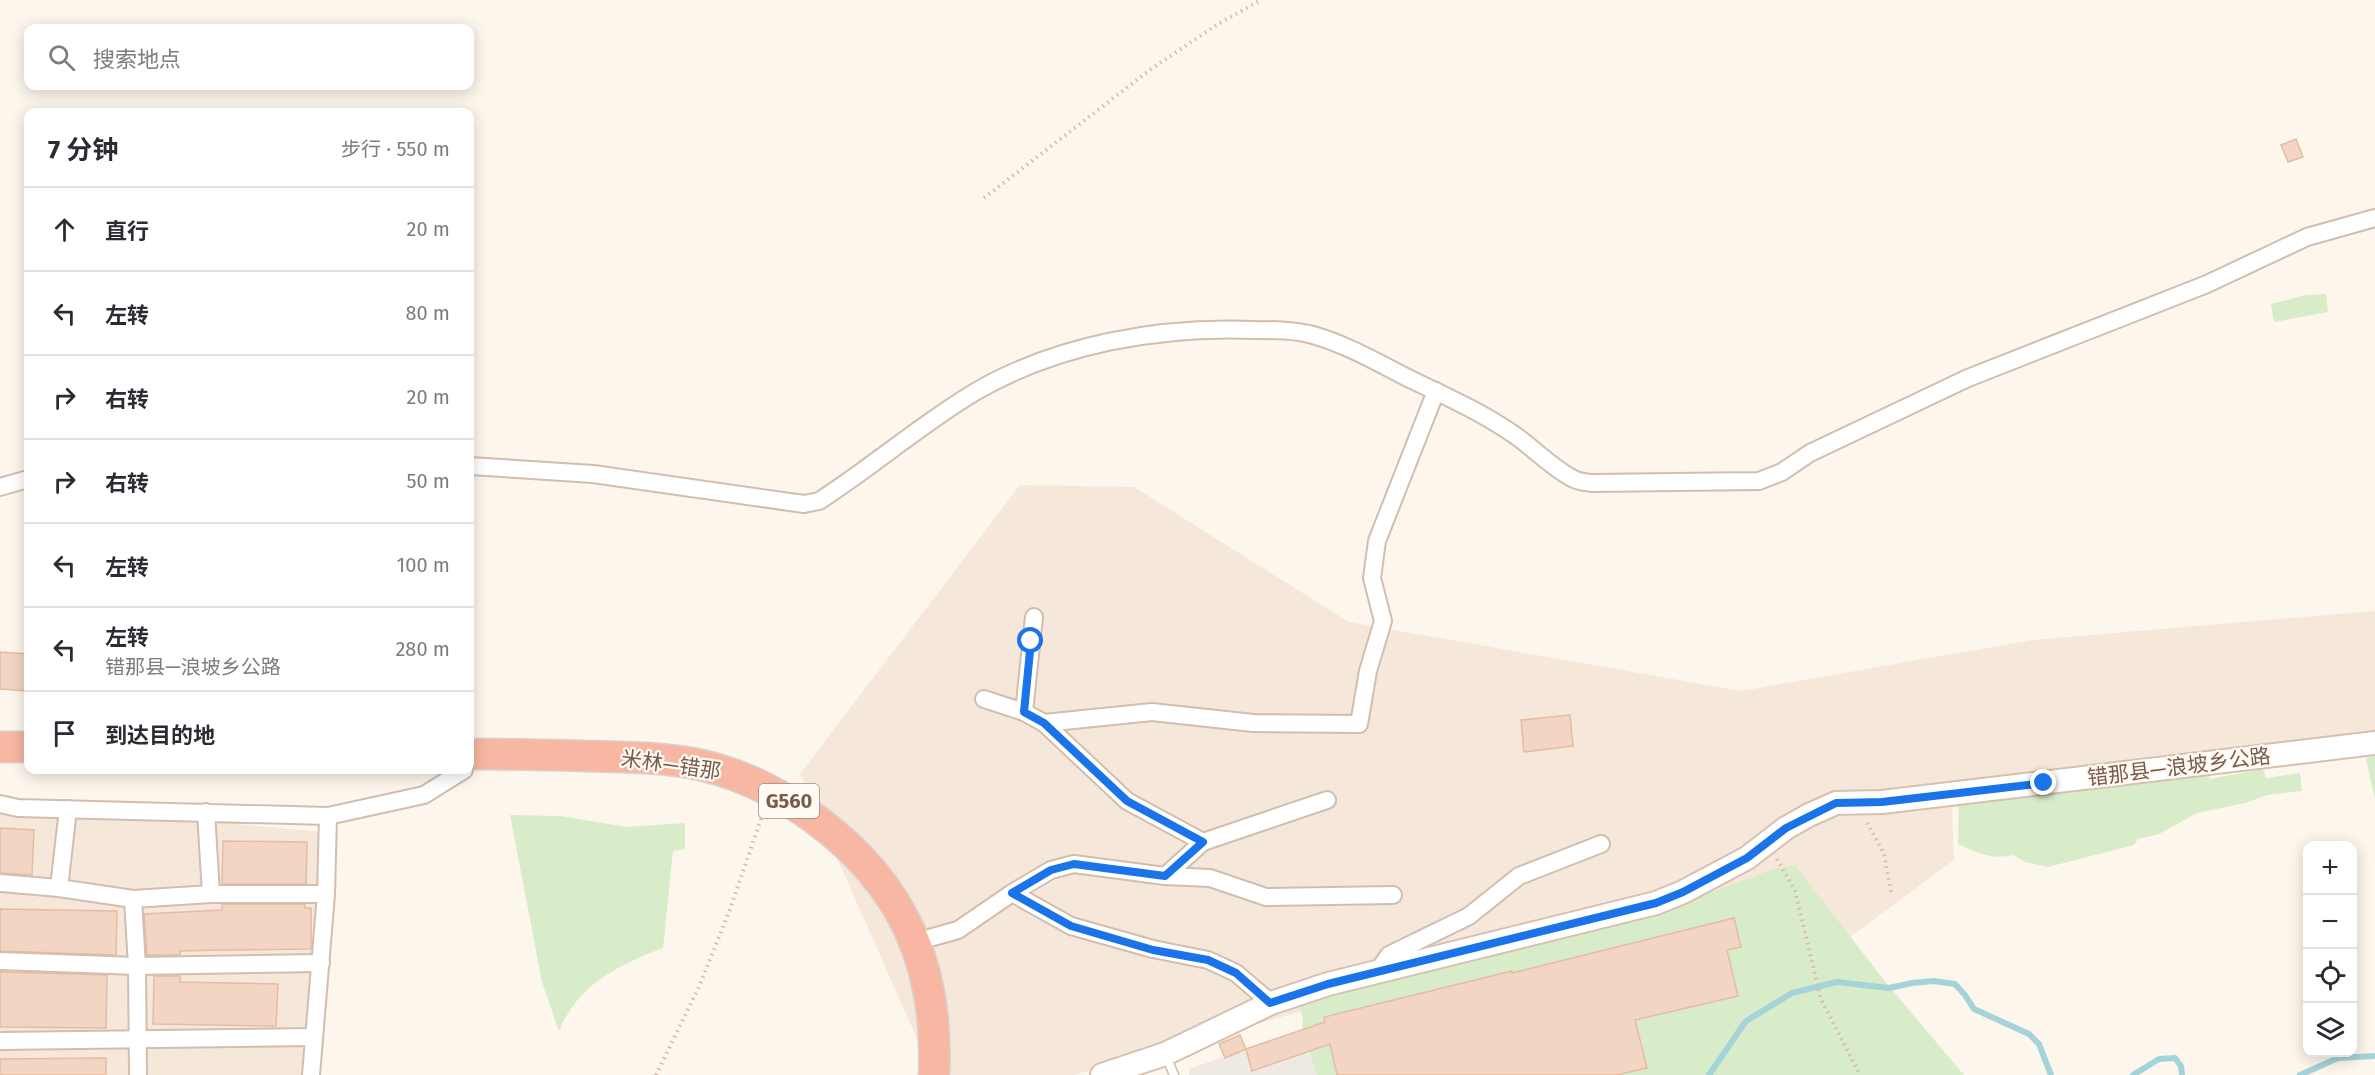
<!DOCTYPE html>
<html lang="zh">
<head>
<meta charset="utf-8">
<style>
	body { margin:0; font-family:"Fira Sans","Noto Sans SC",sans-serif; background:#f2f2f3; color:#2b2b33 }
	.controls { position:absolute; right:18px; bottom:18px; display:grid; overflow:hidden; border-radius:12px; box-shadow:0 3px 15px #0003 }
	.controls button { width:54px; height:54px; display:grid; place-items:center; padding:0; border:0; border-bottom:2px solid #e1e1e2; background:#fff; color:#2b2b33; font:30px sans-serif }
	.stop { position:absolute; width:18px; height:18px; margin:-14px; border:4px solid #1a73e8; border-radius:50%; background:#fff }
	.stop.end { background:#1a73e8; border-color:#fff; box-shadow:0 2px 6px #0008 }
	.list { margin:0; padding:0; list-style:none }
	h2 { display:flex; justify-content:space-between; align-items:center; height:78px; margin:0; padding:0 24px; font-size:26px }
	h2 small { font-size:20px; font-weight:400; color:#7c7c81 }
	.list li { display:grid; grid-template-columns:39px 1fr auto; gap:18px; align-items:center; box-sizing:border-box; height:84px; padding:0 24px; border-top:2px solid #e1e1e2 }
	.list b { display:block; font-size:22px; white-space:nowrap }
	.list p { margin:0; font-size:20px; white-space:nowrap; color:#7c7c81 }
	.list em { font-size:20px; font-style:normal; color:#7c7c81 }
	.icon { flex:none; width:33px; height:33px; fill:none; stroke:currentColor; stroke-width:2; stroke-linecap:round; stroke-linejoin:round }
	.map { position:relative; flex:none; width:2375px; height:1075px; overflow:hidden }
	.search { position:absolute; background:#fff; box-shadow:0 3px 15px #0003; left:24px; top:24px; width:450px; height:66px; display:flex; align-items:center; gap:15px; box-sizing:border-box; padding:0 21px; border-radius:12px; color:#7c7c81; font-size:22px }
	.panel { position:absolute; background:#fff; box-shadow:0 3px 15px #0003; left:24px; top:108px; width:450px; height:666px; border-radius:12px }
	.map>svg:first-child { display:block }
</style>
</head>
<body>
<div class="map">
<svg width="2375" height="1075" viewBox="0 0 2375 1075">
	<rect width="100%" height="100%" fill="#fdf6ec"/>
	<!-- residential -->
	<g fill="#f5e8da">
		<polygon points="1020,485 1134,487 1349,622 1741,691 2032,640 2375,611 2375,731 1952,808 1954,860 1827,954 1761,883 1074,1075 933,1075 800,774"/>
		<polygon points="0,802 323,832 311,1007 301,1075 0,1075"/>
	</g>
	<!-- industrial -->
	<polygon fill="#efe9e4" points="1302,1030 1317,1075 1189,1075 1189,1069"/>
	<!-- green -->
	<g fill="#d8ecc9">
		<polygon points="2326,294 2328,312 2274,322 2271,304 2306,295"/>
		<polygon points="2375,756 2375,800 2366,758"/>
		<path d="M2263,769L2266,778L2300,773L2302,791L2267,795L2245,803L2197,813L2159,834L2138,839L2134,845L2048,867L2025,862L2013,855C1993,860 1977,853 1958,844L1959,802L2207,773L2210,779Z"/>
		<path d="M510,815L561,816L627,827L685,823V849L673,851L663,948C631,960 593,977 573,1006C567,1014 563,1022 559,1031L542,982Z"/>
		<polygon points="1795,865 1883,979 1964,1075 1317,1075 1302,1030 1303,1019 1298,1002 1657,912 1774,869"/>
	</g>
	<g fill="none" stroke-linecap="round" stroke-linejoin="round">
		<!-- stream -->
		<g stroke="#a5d3da" stroke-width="6">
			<polyline points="1709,1075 1746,1021 1792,993 1837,982 1889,988 1912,983 1934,981 1955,984 1965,995 1974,1009 2029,1034 2039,1044 2051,1075"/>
			<polyline points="2133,1075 2159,1059 2175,1058 2181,1066 2182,1075"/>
			<polyline points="2300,1075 2338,1058 2375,1056"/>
		</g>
	</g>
	<!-- building -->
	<g fill="#f3d5c3" stroke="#e6bba3" stroke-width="1.5">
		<polygon points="2296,139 2303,157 2288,162 2281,145"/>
		<polygon points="0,652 28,654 28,691 0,689"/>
		<polygon points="1570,715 1573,746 1524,752 1521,720"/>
		<polygon points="0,828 34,830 32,875 0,873"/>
		<polygon points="223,841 307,842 306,884 222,884"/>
		<polygon points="222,904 305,904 305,908 311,908 311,949 223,950 180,951 180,955 147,955 144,914 222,910"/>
		<polygon points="0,909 117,911 116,955 0,951"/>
		<polygon points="1734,918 1741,947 1727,950 1738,996 1635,1020 1647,1068 1617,1075 1337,1075 1330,1044 1252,1071 1246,1049 1325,1022 1324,1017 1512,971 1512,973"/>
		<polygon points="0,972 107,975 106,1028 0,1027"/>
		<polygon points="154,976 180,976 180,982 278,984 276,1026 153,1024"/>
		<polygon points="1240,1035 1246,1049 1225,1058 1219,1044"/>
		<polygon points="106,1058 106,1075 0,1075 0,1059"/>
	</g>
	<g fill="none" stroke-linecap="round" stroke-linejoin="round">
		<defs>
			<polyline id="lane" points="1166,1056 1174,1075"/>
			<g id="street">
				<path d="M470,466L593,474L804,504L819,501C872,467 920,425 975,392C1057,344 1160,326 1255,330C1274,330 1295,330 1313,335C1348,345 1380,364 1412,380C1448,397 1483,413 1516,436C1533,448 1556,471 1574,479C1579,482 1586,482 1592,483L1759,481L1782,472L1810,453L1968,378L2207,284L2307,237L2375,218"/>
				<polyline points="0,487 28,479"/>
				<polyline points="984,699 1024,712 1044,723 1127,801 1203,842"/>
				<polyline points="1024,712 1034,617"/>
				<polyline points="1044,723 1152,712 1253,723 1359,724 1368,671 1383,621 1372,578 1377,541 1436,391"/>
				<polyline points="0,804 18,808 328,816 424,795 464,770"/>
				<polyline points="206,812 211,894"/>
				<polyline points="1165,876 1203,842 1327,800"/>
				<polyline points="0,883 59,888 133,899 211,894 326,894"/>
				<polyline points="59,888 68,809"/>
				<polyline points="1012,893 1071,926 1153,949 1208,960 1236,973 1271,1003"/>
				<polyline points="133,899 137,966 138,1075"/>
				<polyline points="915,942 958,930 1012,893 1051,870 1074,864 1165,876 1210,878 1266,897 1393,895"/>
				<polyline points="0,961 137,966 321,963"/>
				<polyline points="1378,971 1389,955 1469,916 1519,876 1601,844"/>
				<polyline points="0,1041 314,1037"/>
				<polyline points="311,1075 326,894 328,816"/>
			</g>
			<polyline id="secondary" points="1102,1075 1165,1054 1271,1003 1328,984 1656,903 1683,892 1747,858 1786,828 1809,815 1836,803 1882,802 2375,743"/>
			<g id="highway">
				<polyline points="0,747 28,747"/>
				<path d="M470,754C507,754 545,755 583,756C622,757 663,757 701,765C744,775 780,793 815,819C904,884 939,967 934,1075"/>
			</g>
		</defs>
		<!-- lane casing -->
		<use href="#lane" stroke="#d1beb0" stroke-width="11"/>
		<!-- street casing -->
		<use href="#street" stroke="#d1beb0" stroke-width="20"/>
		<!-- secondary casing -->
		<use href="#secondary" stroke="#d6c0b0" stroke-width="26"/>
		<!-- highway casing -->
		<use href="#highway" stroke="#dad1cd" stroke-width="33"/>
		<!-- path -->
		<g stroke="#d9b8a5" stroke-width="4" stroke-dasharray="1.5 4.5" stroke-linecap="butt">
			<polyline points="984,198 1151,69 1218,24 1261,0"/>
			<polyline points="1867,823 1884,854 1891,892"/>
			<polyline points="1777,859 1795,891 1821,999 1860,1075"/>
			<polyline points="656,1075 699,987 729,912 763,813"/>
		</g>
		<!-- lane -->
		<use href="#lane" stroke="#fff" stroke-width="8"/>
		<!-- street -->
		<use href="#street" stroke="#fff" stroke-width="16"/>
		<!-- secondary -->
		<use href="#secondary" stroke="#fff" stroke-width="22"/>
		<!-- highway -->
		<use href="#highway" stroke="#f7b7a3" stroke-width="30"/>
	</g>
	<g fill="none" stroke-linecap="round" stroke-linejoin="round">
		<!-- route -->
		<polyline stroke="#1a73e8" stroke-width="8" points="1031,641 1024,712 1044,723 1127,801 1203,842 1165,876 1074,864 1051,870 1012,893 1071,926 1153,950 1208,960 1236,973 1270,1003 1328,984 1656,903 1683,892 1747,858 1786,828 1836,803 1882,802 2044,783"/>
	</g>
	<g text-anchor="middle" stroke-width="4.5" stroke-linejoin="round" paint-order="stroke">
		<!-- shield labels -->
		<rect fill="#fffaf3" stroke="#a28b7f" stroke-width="1.5" x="759" y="784" width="60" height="34" rx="4.5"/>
		<g font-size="20" font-weight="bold" fill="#7a5c4d">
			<text x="789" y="808">G560</text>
		</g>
		<!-- street labels -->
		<g font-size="21" fill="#7a5c4d" stroke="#fffaf3">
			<text transform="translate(671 765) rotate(8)" y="7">米林—错那</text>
			<text transform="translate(2179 767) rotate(-7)" y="7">错那县—浪坡乡公路</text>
		</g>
	</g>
</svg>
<div class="controls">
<button>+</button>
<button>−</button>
<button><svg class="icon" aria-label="locate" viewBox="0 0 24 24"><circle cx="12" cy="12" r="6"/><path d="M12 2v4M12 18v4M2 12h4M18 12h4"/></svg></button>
<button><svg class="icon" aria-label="layers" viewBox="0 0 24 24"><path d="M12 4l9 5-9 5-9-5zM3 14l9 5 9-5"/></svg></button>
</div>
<div class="stop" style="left:1031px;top:641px"></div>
<div class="stop end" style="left:2044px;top:783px"></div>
<div class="search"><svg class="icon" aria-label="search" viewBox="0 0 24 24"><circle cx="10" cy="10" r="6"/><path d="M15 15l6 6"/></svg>搜索地点</div>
<section class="panel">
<h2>7 分钟<small>步行 · 550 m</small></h2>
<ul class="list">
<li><svg class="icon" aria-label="ahead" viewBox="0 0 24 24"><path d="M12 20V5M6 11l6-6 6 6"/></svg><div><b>直行</b></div><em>20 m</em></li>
<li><svg class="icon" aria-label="left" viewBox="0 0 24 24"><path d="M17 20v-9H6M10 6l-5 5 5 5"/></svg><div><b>左转</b></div><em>80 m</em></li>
<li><svg class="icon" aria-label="right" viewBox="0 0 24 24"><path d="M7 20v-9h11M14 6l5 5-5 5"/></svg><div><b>右转</b></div><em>20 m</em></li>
<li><svg class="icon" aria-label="right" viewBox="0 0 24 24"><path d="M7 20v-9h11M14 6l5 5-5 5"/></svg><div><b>右转</b></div><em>50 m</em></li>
<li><svg class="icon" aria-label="left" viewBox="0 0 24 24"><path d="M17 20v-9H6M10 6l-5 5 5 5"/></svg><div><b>左转</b></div><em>100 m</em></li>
<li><svg class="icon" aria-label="left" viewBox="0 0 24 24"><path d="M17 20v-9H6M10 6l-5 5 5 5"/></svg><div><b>左转</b><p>错那县—浪坡乡公路</p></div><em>280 m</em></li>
<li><svg class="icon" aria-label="arrive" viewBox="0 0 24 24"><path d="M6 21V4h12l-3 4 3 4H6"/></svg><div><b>到达目的地</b></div></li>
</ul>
</section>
</div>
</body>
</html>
